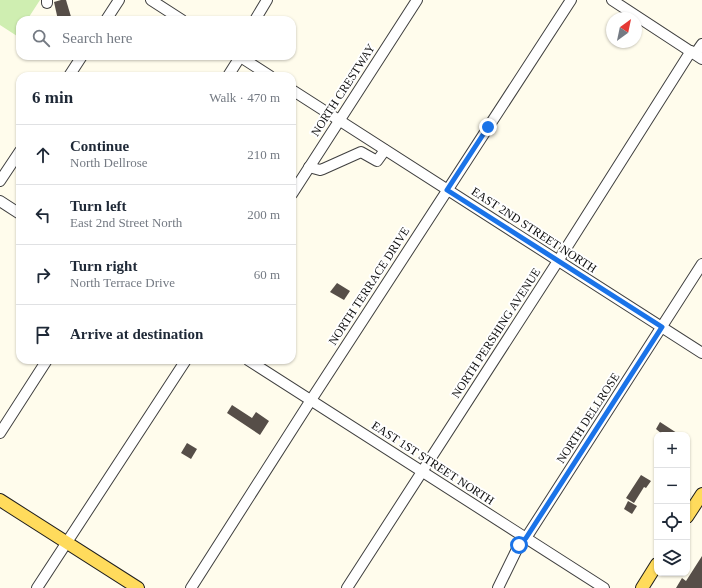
<!DOCTYPE html>
<html lang="en">
<head>
<meta charset="utf-8">
<style>
	body { margin:0; font-family:"Times New Roman",serif; background:#f6f6f7; color:#1f2937 }
	.controls { position:absolute; right:12px; bottom:12px; display:grid; overflow:hidden; border-radius:8px; box-shadow:0 1px 3px #0004 }
	.controls button { width:36px; height:36px; display:grid; place-items:center; padding:0; border:0; border-bottom:1px solid #e0e1e3; background:#fff; color:#1f2937; font:20px sans-serif }
	.compass { position:absolute; left:606px; top:12px; width:36px; height:36px; border-radius:50%; background:#fff; box-shadow:0 1px 3px #0004; rotate:33deg }
	.stop { position:absolute; width:12px; height:12px; margin:-9px; border:3px solid #1a73e8; border-radius:50%; background:#fff }
	.stop.end { background:#1a73e8; border-color:#fff; box-shadow:0 1px 4px #0008 }
	.list { margin:0; padding:0; list-style:none }
	h2 { display:flex; justify-content:space-between; align-items:center; height:52px; margin:0; padding:0 16px; font-size:17px }
	h2 small { font-size:13px; font-weight:400; color:#747a83 }
	.list li { display:grid; grid-template-columns:26px 1fr auto; gap:12px; align-items:center; box-sizing:border-box; height:60px; padding:0 16px; border-top:1px solid #e0e1e3 }
	.list b { display:block; font-size:15px; white-space:nowrap }
	.list p { margin:0; font-size:13px; white-space:nowrap; color:#747a83 }
	.list em { font-size:13px; font-style:normal; color:#747a83 }
	.icon { flex:none; width:22px; height:22px; fill:none; stroke:currentColor; stroke-width:2; stroke-linecap:round; stroke-linejoin:round }
	.map { position:relative; flex:none; width:702px; height:588px; overflow:hidden }
	.search { position:absolute; background:#fff; box-shadow:0 1px 3px #0004; left:16px; top:16px; width:280px; height:44px; display:flex; align-items:center; gap:10px; box-sizing:border-box; padding:0 14px; border-radius:12px; color:#747a83; font-size:15px }
	.panel { position:absolute; background:#fff; box-shadow:0 1px 3px #0004; left:16px; top:72px; width:280px; height:292px; border-radius:12px }
	.map>svg:first-child { display:block }
</style>
</head>
<body>
<div class="map">
<svg width="702" height="588" viewBox="0 0 702 588">
	<rect width="100%" height="100%" fill="#fffcec"/>
	<!-- green -->
	<polygon fill="#cfeeb1" points="0,0 40,0 27,20 20,20 20,31 17,36 0,25"/>
	<!-- building -->
	<g fill="#564e48">
		<polygon points="61,0 66,0 72,20 58,20 54,2"/>
		<polygon points="337,283 350,291 344,300 330,292"/>
		<polygon points="232,405 252,418 256,412 269,421 260,435 227,413"/>
		<polygon points="660,422 680,435 668,435 663,432 662,434 656,429"/>
		<polygon points="187,443 197,449 191,459 181,453"/>
		<polygon points="641,475 651,481 646,488 644,487 634,503 626,498"/>
		<polygon points="628,501 637,506 632,514 624,509"/>
		<polygon points="702,556 702,588 676,588 682,578 686,581"/>
	</g>
	<g fill="none" stroke-linecap="round" stroke-linejoin="round">
		<defs>
			<g id="minor">
				<polyline points="151,0 182,20"/>
				<polyline points="612,0 702,59"/>
				<polyline points="47,3 47,0"/>
				<polyline points="106,20 119,0"/>
				<polyline points="255,20 267,0"/>
				<polyline points="695,54 702,44"/>
				<polyline points="239,56 270,76"/>
				<polyline points="69,76 82,56"/>
				<polyline points="228,76 240,57"/>
				<polyline points="292,90 702,353"/>
				<polyline points="309,167 320,170 323,169 361,152 377,161 385,150"/>
				<polyline points="0,181 20,151"/>
				<polyline points="292,194 417,0"/>
				<polyline points="0,201 20,214"/>
				<polyline points="248,360 604,588"/>
				<polyline points="0,433 47,360"/>
				<polyline points="37,588 186,360"/>
				<polyline points="191,588 311,400 571,0"/>
				<polyline points="347,588 558,261 691,51"/>
				<polyline points="498,588 519,545 526,538 702,264"/>
			</g>
			<g id="major">
				<polyline points="0,500 138,588"/>
				<polyline points="687,517 702,494"/>
				<polyline points="642,588 657,564"/>
			</g>
		</defs>
		<!-- minor casing -->
		<use href="#minor" stroke="#404040" stroke-width="12"/>
		<!-- major casing -->
		<use href="#major" stroke="#1e1e1e" stroke-width="14"/>
		<!-- minor -->
		<use href="#minor" stroke="#fff" stroke-width="10"/>
		<!-- major -->
		<use href="#major" stroke="#ffdb5c" stroke-width="12"/>
	</g>
	<g fill="none" stroke-linecap="round" stroke-linejoin="round">
		<!-- route -->
		<polyline stroke="#1a73e8" stroke-width="5" points="488,127 447,190 662,327 526,538 519,545"/>
	</g>
	<g text-anchor="middle" stroke-width="4" stroke-linejoin="round" paint-order="stroke">
		<!-- street labels -->
		<g font-size="12" fill="#0d0d0d" stroke="#fff">
			<text transform="translate(343 90) rotate(-57)" y="4">NORTH CRESTWAY</text>
			<text transform="translate(534 230) rotate(33)" y="4">EAST 2ND STREET NORTH</text>
			<text transform="translate(369 286) rotate(-57)" y="4">NORTH TERRACE DRIVE</text>
			<text transform="translate(496 333) rotate(-57)" y="4">NORTH PERSHING AVENUE</text>
			<text transform="translate(588 418) rotate(-57)" y="4">NORTH DELLROSE</text>
			<text transform="translate(433 463) rotate(33)" y="4">EAST 1ST STREET NORTH</text>
		</g>
	</g>
</svg>
<div class="controls">
<button>+</button>
<button>−</button>
<button><svg class="icon" aria-label="locate" viewBox="0 0 24 24"><circle cx="12" cy="12" r="6"/><path d="M12 2v4M12 18v4M2 12h4M18 12h4"/></svg></button>
<button><svg class="icon" aria-label="layers" viewBox="0 0 24 24"><path d="M12 4l9 5-9 5-9-5zM3 14l9 5 9-5"/></svg></button>
</div>
<svg class="compass" viewBox="-18 -18 36 36"><path d="M0-13l5 13h-10z" fill="#e53935"/><path d="M0 13l5-13h-10z" fill="#747a83"/></svg>
<div class="stop" style="left:519px;top:545px"></div>
<div class="stop end" style="left:488px;top:127px"></div>
<div class="search"><svg class="icon" aria-label="search" viewBox="0 0 24 24"><circle cx="10" cy="10" r="6"/><path d="M15 15l6 6"/></svg>Search here</div>
<section class="panel">
<h2>6 min<small>Walk · 470 m</small></h2>
<ul class="list">
<li><svg class="icon" aria-label="ahead" viewBox="0 0 24 24"><path d="M12 20V5M6 11l6-6 6 6"/></svg><div><b>Continue</b><p>North Dellrose</p></div><em>210 m</em></li>
<li><svg class="icon" aria-label="left" viewBox="0 0 24 24"><path d="M17 20v-9H6M10 6l-5 5 5 5"/></svg><div><b>Turn left</b><p>East 2nd Street North</p></div><em>200 m</em></li>
<li><svg class="icon" aria-label="right" viewBox="0 0 24 24"><path d="M7 20v-9h11M14 6l5 5-5 5"/></svg><div><b>Turn right</b><p>North Terrace Drive</p></div><em>60 m</em></li>
<li><svg class="icon" aria-label="arrive" viewBox="0 0 24 24"><path d="M6 21V4h12l-3 4 3 4H6"/></svg><div><b>Arrive at destination</b></div></li>
</ul>
</section>
</div>
</body>
</html>
